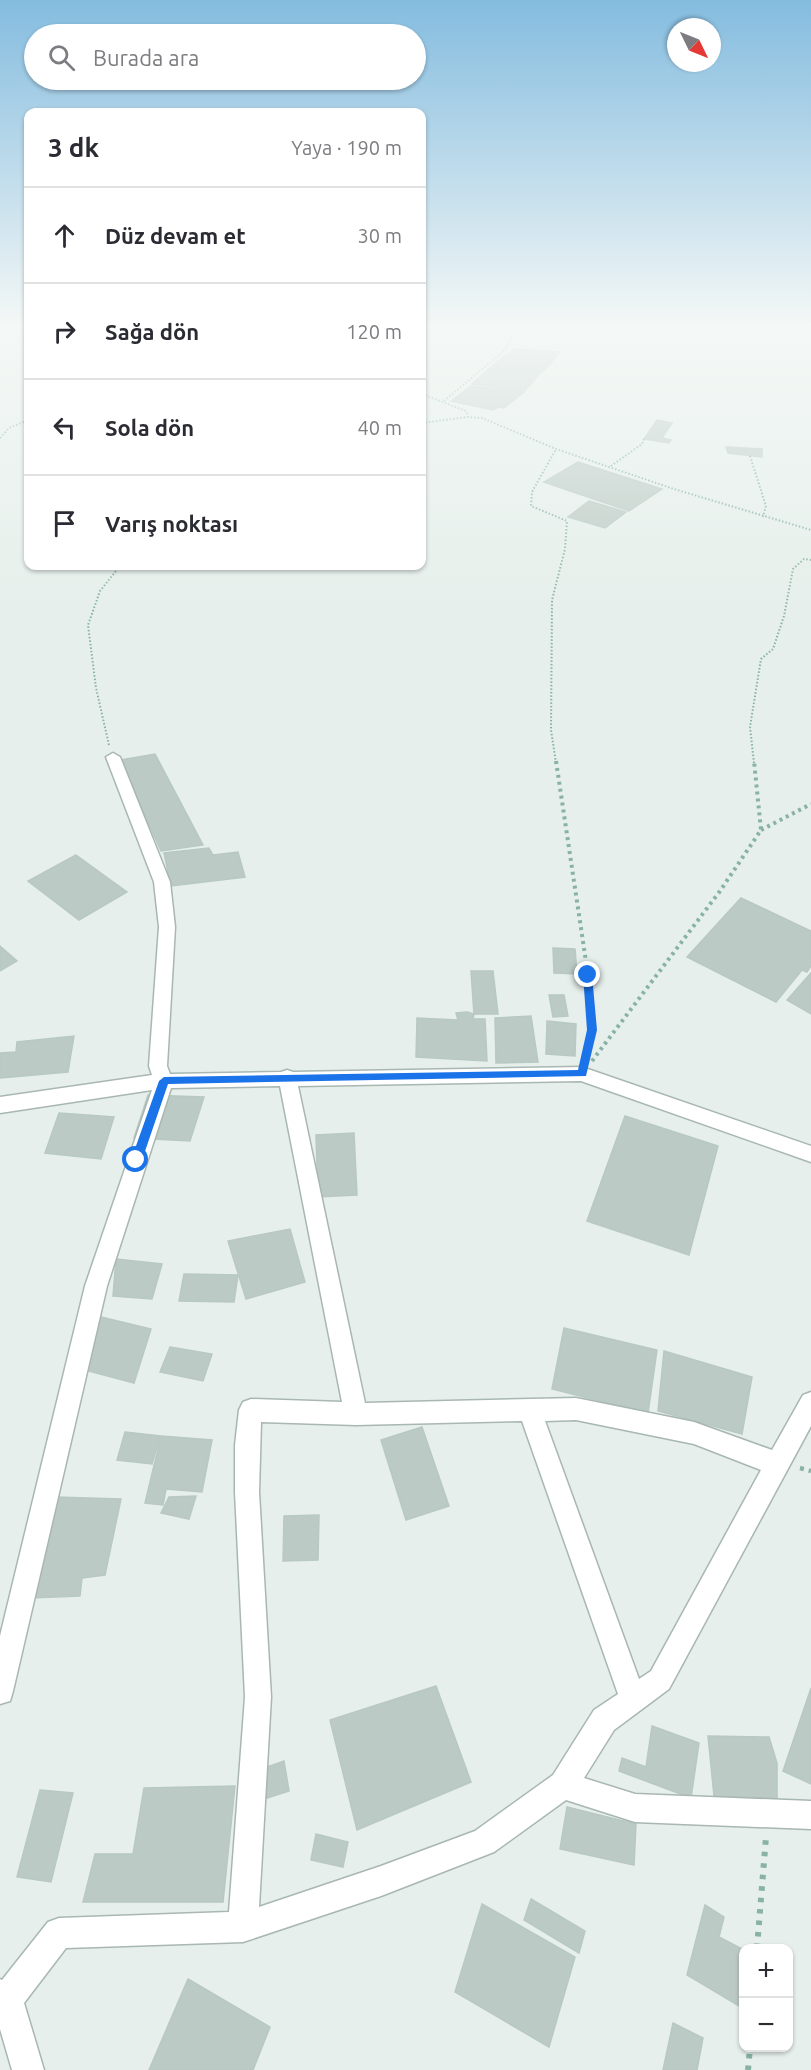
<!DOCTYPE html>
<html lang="tr">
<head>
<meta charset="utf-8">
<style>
	body { margin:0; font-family:Ubuntu,sans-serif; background:#f2f2f3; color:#2b2b33 }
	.controls { position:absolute; right:18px; bottom:18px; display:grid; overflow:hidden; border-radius:12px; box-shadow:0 2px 4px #0004 }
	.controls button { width:54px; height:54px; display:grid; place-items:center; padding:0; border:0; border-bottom:2px solid #e1e1e2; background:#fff; color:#2b2b33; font:30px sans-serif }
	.compass { position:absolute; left:667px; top:18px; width:54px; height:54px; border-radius:50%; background:#fff; box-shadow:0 2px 4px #0004; rotate:133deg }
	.stop { position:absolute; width:18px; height:18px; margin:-14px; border:4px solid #1a73e8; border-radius:50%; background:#fff }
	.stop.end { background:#1a73e8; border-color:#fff; box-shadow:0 2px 6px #0008 }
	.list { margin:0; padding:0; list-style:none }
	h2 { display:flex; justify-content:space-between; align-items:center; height:78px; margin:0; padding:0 24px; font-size:26px }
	h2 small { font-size:20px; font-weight:400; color:#7c7c81 }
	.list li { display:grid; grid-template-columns:39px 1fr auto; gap:18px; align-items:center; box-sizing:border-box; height:96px; padding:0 24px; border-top:2px solid #e1e1e2 }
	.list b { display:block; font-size:22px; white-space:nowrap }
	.list em { font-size:20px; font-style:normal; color:#7c7c81 }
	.icon { flex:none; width:33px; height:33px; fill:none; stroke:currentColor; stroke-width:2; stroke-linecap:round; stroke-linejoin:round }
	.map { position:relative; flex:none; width:811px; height:2070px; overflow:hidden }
	.search { position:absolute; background:#fff; box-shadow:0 2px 4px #0004; left:24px; top:24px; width:402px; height:66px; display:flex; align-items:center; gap:15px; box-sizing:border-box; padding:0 21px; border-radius:33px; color:#7c7c81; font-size:22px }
	.panel { position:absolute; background:#fff; box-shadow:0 2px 4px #0004; left:24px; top:108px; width:402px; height:462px; border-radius:12px }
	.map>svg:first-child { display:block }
</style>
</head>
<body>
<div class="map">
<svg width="811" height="2070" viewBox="0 0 811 2070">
	<rect width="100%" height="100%" fill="#e6efeb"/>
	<!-- building -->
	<g fill="#bbcac4" stroke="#b8c8c2" stroke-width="1.5">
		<polygon points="514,349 560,352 544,371 491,367"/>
		<polygon points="490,368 541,372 525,391 472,384"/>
		<polygon points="471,386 524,392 504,408 498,407 493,410 451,401"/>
		<polygon points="657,420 672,423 662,438 671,440 669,443 644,439"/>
		<polygon points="726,447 762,449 762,457 728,453"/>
		<polygon points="578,462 662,489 629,511 544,482"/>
		<polygon points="589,501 626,512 605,528 568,517"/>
		<polygon points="155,754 203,845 161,851 120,760"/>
		<polygon points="209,848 213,855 238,852 245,877 171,886 164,853"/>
		<polygon points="76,855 127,892 79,920 28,881"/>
		<polygon points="741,898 811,931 811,966 807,972 802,970 776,1002 687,957"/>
		<polygon points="0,946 17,961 0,971"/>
		<polygon points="553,948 575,949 577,974 554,973"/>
		<polygon points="471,971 493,971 498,1014 474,1014"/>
		<polygon points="811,973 811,1014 787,1000"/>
		<polygon points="549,995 564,995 568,1016 553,1017"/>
		<polygon points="467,1012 474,1014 473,1019 485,1019 487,1061 416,1057 417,1018 458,1020 456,1013"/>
		<polygon points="531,1016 538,1062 496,1063 495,1018"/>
		<polygon points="547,1021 576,1024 575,1056 546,1054"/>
		<polygon points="74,1036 68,1072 0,1078 0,1053 16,1052 17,1042"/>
		<polygon points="148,1095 204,1097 190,1141 134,1138"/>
		<polygon points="59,1113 114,1117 101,1159 45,1153"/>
		<polygon points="625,1116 718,1146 689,1255 587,1221"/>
		<polygon points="354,1133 357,1195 318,1197 316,1135"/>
		<polygon points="290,1229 305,1282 246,1299 228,1241"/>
		<polygon points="116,1259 162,1264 152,1299 113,1296"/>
		<polygon points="184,1274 238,1275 234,1302 179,1301"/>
		<polygon points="101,1317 151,1329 134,1383 85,1370"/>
		<polygon points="564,1328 657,1350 648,1413 552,1389"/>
		<polygon points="170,1347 212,1354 203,1381 160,1372"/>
		<polygon points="664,1351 752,1377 742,1434 658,1411"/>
		<polygon points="422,1427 449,1506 406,1520 381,1440"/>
		<polygon points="125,1432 160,1436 152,1464 117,1460"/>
		<polygon points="161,1436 212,1440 202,1492 166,1489 163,1505 145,1503"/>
		<polygon points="196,1496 189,1519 161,1513 169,1497"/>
		<polygon points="55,1497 121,1499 105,1575 82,1578 80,1596 31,1598"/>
		<polygon points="319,1515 318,1560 283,1561 284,1516"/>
		<polygon points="436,1686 471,1782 357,1830 330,1720"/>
		<polygon points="811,1688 811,1784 783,1771"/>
		<polygon points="652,1726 699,1743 691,1798 619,1771 622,1758 646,1767"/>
		<polygon points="708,1736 769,1737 777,1763 777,1798 714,1796"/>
		<polygon points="284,1761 289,1791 261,1800 256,1771"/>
		<polygon points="235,1786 223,1902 83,1902 95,1854 133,1854 144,1788"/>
		<polygon points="40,1790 73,1793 51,1882 17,1877"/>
		<polygon points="567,1807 636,1824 634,1865 560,1849"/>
		<polygon points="316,1834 348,1842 343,1867 311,1860"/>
		<polygon points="531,1899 585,1931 579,1953 524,1920"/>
		<polygon points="482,1904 575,1957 549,2047 455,1992"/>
		<polygon points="705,1905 724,1917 719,1937 744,1950 744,2009 687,1975"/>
		<polygon points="188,1979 270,2027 253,2070 149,2070"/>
		<polygon points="673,2023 703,2038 697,2070 663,2070"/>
	</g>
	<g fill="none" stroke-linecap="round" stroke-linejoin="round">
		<defs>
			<path id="minor" d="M113,753L120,757L170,882L175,927L167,1066L170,1074L281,1072L287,1070L293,1072L582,1067L811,1146V1162L581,1081L298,1086L365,1403L576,1398L694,1422L772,1450L803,1395L811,1392V1426L669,1689L614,1730L584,1778L635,1794L811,1801V1829L635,1822L566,1800L494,1852L381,1896L243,1942L66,1948L24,2003L44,2070H12L0,2029V1979L2,1980L48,1922L59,1918L229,1912L245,1697L235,1492V1445L239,1410L243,1402L251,1399L342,1402L280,1086L171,1088L107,1286L13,1691L10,1701L0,1704V1636L85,1286L152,1090L0,1113V1097L152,1075L149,1066L159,927L154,882L106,757ZM576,1420L694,1444L761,1470L651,1671L639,1679L545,1421ZM522,1421L618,1694L594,1710L553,1775L475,1831L381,1866L259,1907L271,1697L259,1492L261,1422L356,1425Z"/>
		</defs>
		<!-- minor casing -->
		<use href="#minor" stroke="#a8b7b2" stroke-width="3"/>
		<!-- path-far3 -->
		<g stroke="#87b2a4" stroke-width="2" stroke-dasharray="1.5 2" stroke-linecap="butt">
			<polyline points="422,394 466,411 468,417"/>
			<polyline points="444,401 505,350 517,323"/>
			<polyline points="422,423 468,417 482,418 556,449 674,489 811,530"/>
			<polyline points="0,438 9,428 28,420"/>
			<polyline points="750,456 766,506 763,517"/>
			<polyline points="611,466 642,444 644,439"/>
			<polyline points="109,745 96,688 88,625 100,591 120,566"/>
			<polyline points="556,763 551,730 552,600 565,549 567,521 531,506 532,492 556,449"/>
			<polyline points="754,763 750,727 761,659 773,649 784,616 793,569 804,559 811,560"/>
		</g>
		<!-- path-far2 -->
		<g stroke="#87b2a4" stroke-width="4" stroke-dasharray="3 4" stroke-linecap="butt">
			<polyline points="556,761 588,975 592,1030 586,1058"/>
			<polyline points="761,830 811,804"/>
			<polyline points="592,1061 720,891 761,830 754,761"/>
		</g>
		<!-- path-far1 -->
		<polyline stroke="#87b2a4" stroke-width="4.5" stroke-dasharray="4 5" stroke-linecap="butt" points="800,1468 811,1471"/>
		<!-- path -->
		<g stroke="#87b2a4" stroke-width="6" stroke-dasharray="4.5 7" stroke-linecap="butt">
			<polyline points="757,1948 766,1837"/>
			<polyline points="748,2070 750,2048"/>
		</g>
		<!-- minor -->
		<use href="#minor" fill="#fff" fill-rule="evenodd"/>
	</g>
	<!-- sky -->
	<linearGradient id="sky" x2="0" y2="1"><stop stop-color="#84bcdf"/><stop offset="0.53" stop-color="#f4f8f6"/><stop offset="1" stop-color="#f4f8f6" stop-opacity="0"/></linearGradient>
	<rect width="811" height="613" fill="url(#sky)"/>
	<!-- route -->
	<polygon fill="#1a73e8" points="588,972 592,975 597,1030 586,1076 168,1084 142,1160 136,1164 131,1160 159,1081 164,1077 578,1070 587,1030 583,975"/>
</svg>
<div class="controls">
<button>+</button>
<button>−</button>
</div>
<svg class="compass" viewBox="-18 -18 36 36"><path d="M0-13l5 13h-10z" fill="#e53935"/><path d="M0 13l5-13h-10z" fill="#7c7c81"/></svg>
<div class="stop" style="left:136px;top:1160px"></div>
<div class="stop end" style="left:588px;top:975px"></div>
<div class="search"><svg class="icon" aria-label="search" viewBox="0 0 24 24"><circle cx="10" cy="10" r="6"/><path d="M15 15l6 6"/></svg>Burada ara</div>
<section class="panel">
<h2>3 dk<small>Yaya · 190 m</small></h2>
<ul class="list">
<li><svg class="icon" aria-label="ahead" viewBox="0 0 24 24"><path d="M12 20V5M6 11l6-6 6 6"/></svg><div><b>Düz devam et</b></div><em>30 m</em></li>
<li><svg class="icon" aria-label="right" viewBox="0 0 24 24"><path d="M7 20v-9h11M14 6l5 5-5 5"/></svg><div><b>Sağa dön</b></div><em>120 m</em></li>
<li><svg class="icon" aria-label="left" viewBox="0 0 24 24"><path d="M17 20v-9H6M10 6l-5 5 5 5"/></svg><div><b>Sola dön</b></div><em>40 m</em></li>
<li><svg class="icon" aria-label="arrive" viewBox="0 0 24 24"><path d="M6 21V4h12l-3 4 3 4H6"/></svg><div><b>Varış noktası</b></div></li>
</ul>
</section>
</div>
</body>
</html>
